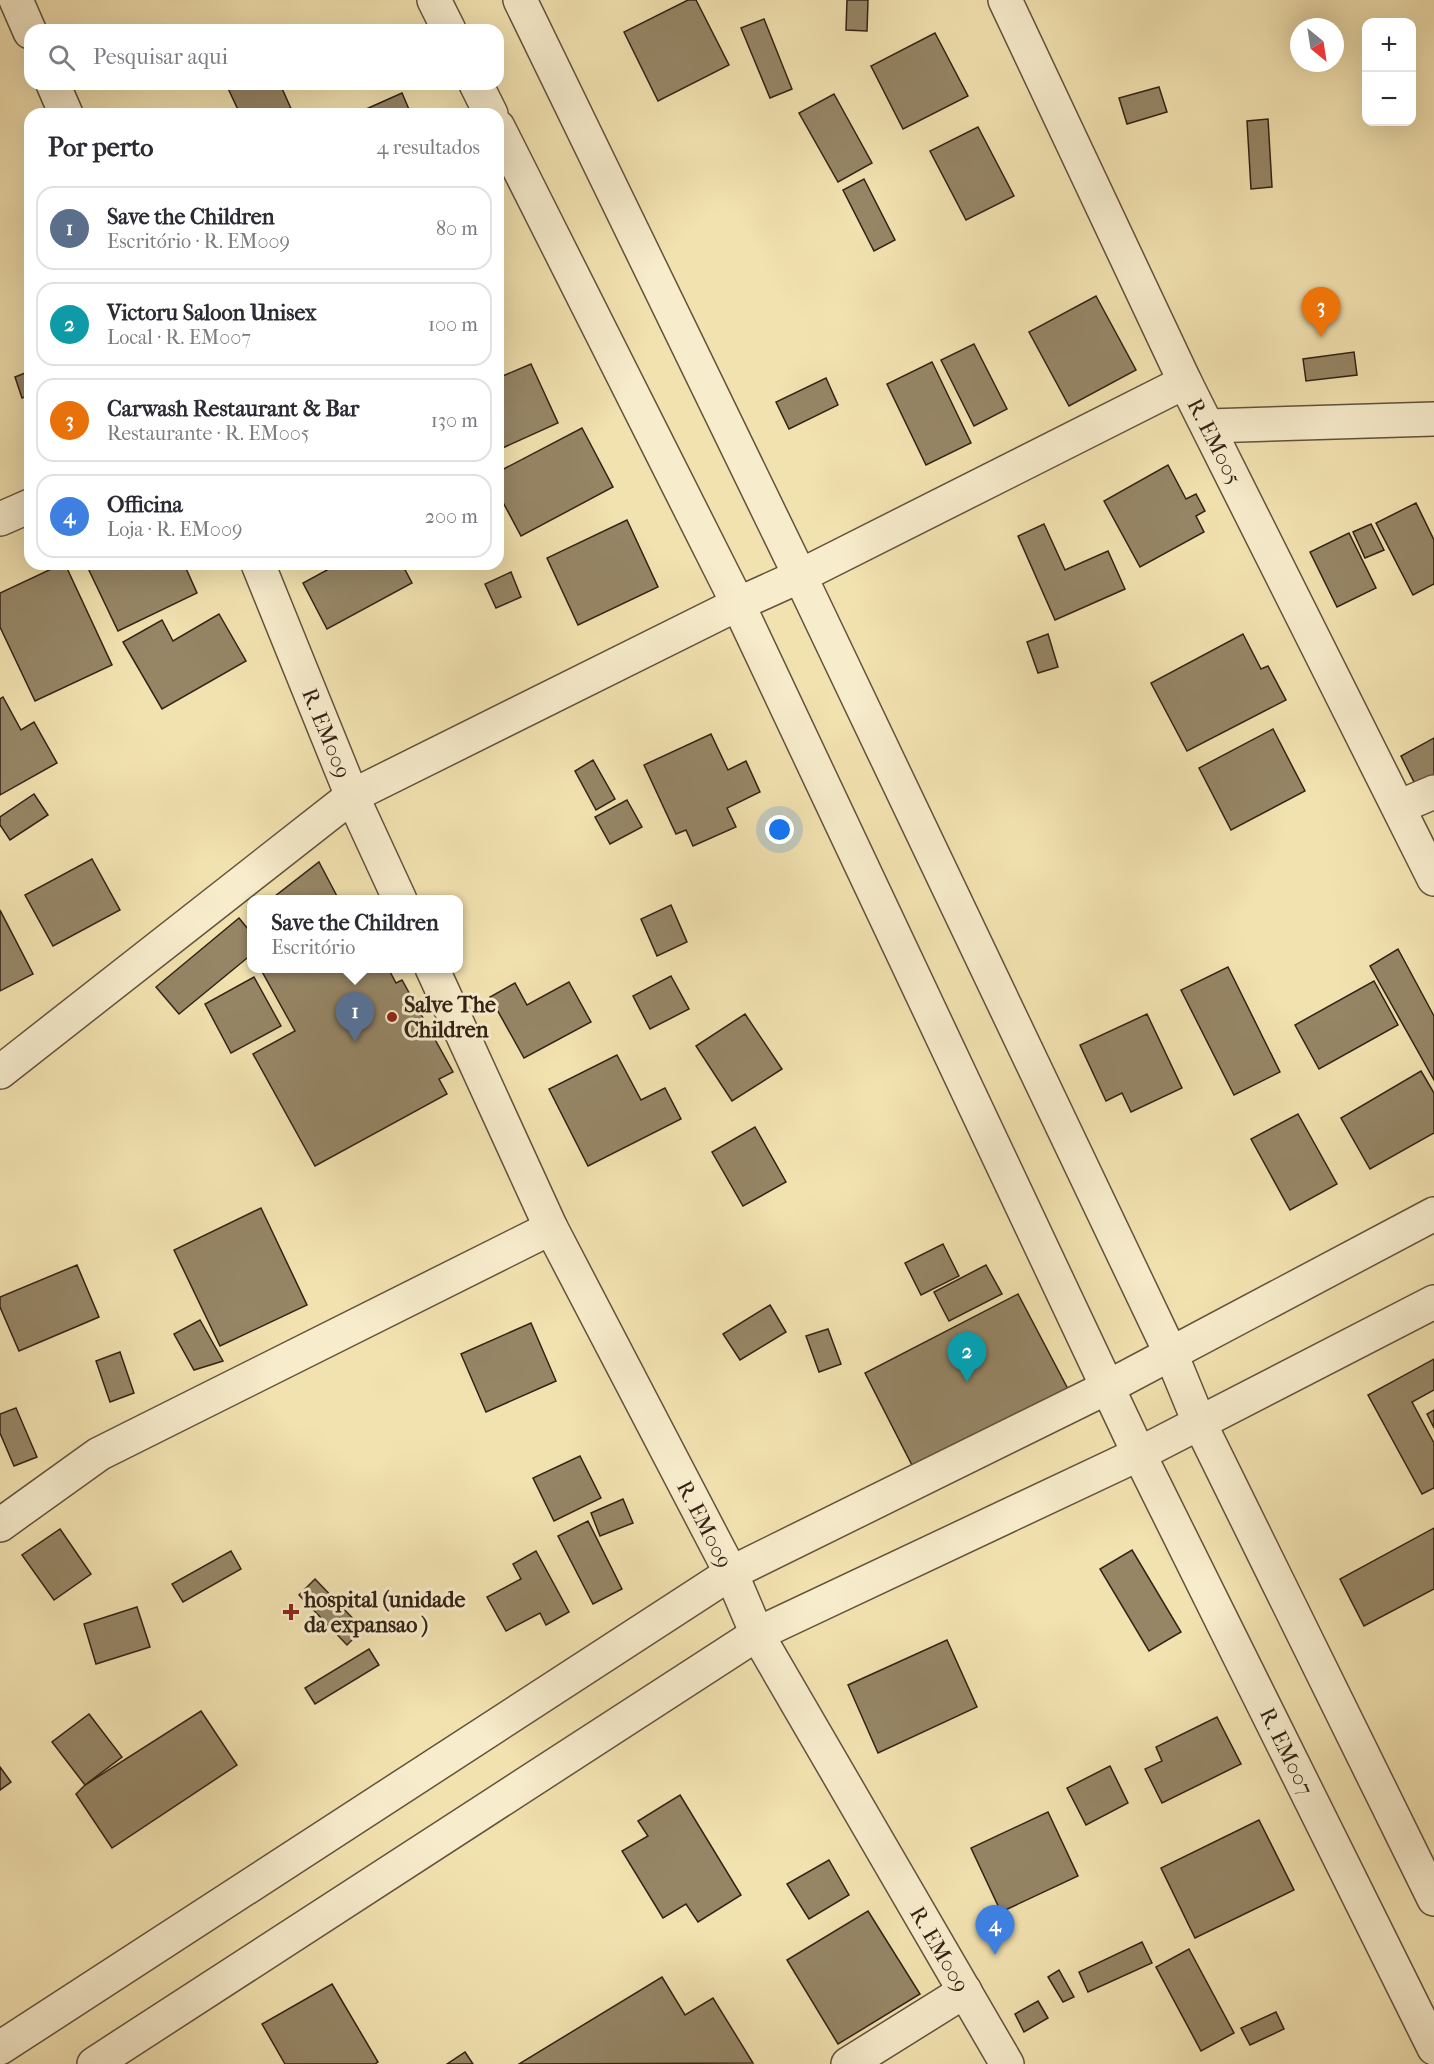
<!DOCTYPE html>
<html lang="pt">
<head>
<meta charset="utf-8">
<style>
	body { margin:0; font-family:"IM FELL French Canon",serif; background:#f2f2f3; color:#2b2b33 }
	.controls { position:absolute; right:18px; top:18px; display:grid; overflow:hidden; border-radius:12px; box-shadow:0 6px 24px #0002 }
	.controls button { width:54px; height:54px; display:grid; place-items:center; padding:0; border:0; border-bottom:2px solid #e1e1e2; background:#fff; color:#2b2b33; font:30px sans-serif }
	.compass { position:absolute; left:1290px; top:18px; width:54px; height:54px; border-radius:50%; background:#fff; box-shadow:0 6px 24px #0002; rotate:150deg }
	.you { position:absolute; left:780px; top:830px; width:21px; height:21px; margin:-15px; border:4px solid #fff; border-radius:50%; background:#1a73e8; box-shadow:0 0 0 9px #1a73e833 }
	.badge { display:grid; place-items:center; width:39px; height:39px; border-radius:50%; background:#db2777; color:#fff; font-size:20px; font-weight:700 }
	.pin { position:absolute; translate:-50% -50px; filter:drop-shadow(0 2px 3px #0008) }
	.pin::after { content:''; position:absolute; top:32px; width:21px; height:18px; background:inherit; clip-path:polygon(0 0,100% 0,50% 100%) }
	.popup { position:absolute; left:247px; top:895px; width:216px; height:78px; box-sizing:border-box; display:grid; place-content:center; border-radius:12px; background:#fff; filter:drop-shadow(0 2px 4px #0005); font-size:20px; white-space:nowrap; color:#7c7c81 }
	.popup b { font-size:22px; color:#2b2b33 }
	.popup::after { content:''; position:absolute; left:50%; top:100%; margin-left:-12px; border:12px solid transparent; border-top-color:#fff }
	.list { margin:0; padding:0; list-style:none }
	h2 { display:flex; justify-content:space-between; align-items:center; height:78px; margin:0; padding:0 24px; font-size:26px }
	h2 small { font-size:20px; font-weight:400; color:#7c7c81 }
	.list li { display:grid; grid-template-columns:39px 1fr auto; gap:18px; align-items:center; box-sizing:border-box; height:84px; margin:0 12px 12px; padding:0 12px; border:2px solid #e1e1e2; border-radius:18px }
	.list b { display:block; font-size:22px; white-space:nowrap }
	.list p { margin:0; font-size:20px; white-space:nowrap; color:#7c7c81 }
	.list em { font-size:20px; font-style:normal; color:#7c7c81 }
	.icon { flex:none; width:33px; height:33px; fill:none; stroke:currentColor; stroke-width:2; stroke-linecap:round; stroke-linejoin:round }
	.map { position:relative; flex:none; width:1434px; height:2064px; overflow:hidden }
	.search { position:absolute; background:#fff; box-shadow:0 6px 24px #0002; left:24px; top:24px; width:480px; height:66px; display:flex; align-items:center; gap:15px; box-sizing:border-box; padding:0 21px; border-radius:18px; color:#7c7c81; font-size:22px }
	.panel { position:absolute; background:#fff; box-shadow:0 6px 24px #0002; left:24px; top:108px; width:480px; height:462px; border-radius:18px }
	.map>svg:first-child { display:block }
</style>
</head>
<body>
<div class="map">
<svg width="1434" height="2064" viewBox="0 0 1434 2064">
	<rect width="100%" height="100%" fill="#f2e2b0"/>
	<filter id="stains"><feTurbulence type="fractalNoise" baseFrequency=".00333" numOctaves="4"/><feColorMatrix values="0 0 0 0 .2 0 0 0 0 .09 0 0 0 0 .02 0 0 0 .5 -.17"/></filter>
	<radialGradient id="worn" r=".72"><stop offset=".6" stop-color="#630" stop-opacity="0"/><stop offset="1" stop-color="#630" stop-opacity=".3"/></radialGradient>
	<!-- building -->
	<g fill="#968666" stroke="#332215" stroke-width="1.5">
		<polygon points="688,0 696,0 729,65 658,101 624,32"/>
		<polygon points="847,0 868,0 867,31 846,30"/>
		<polygon points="764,19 792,89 770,98 741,28"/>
		<polygon points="935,33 968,96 903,129 871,66"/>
		<polygon points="226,84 280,84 293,113 240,114"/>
		<polygon points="1159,87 1167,112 1127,124 1119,98"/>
		<polygon points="402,93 411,114 355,114"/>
		<polygon points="834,94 872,163 838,182 799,113"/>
		<polygon points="1268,119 1272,187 1251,189 1247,121"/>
		<polygon points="978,127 1014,196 966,220 930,151"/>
		<polygon points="864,179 895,240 874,251 843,190"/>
		<polygon points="1096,296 1136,370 1069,406 1029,332"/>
		<polygon points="974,344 1007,409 974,426 941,360"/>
		<polygon points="1354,352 1357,375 1306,381 1303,359"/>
		<polygon points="932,362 971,443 926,465 887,384"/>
		<polygon points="531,364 558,423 498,450 498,378"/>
		<polygon points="30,371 30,395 22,398 15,377"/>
		<polygon points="826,378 838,405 789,429 776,402"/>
		<polygon points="582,428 613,487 521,536 498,493 498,472"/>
		<polygon points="1168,465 1186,499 1196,494 1205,511 1196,516 1204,532 1140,567 1104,501"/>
		<polygon points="1416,503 1434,540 1434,584 1413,595 1376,523"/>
		<polygon points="627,520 658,587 578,625 547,558"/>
		<polygon points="1044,524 1065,570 1108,551 1125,589 1055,620 1018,536"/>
		<polygon points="1371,524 1384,550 1365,558 1353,532"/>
		<polygon points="1349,533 1376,588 1337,607 1310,552"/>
		<polygon points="62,564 65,564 112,665 35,701 0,627 0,593"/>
		<polygon points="86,564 184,564 197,593 118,631"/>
		<polygon points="338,564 402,564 412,583 327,629 303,583"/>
		<polygon points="511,572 521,597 496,608 485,584"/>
		<polygon points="219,614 246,661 162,709 123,642 162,620 173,641"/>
		<polygon points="1048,634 1058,667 1038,673 1027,642"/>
		<polygon points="1243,634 1261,669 1268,666 1286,700 1187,751 1151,683"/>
		<polygon points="3,697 21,730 34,722 57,763 0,795 0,699"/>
		<polygon points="1273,729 1305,791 1231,830 1199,768"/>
		<polygon points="711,734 728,770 746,761 760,792 727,808 736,827 693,846 686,830 676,834 644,765"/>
		<polygon points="1434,738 1434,785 1419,792 1401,756"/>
		<polygon points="593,760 615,799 596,810 575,771"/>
		<polygon points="34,794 48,815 10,840 0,825 0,817"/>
		<polygon points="627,800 642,827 610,844 595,817"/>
		<polygon points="92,859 120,910 53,946 25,895"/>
		<polygon points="319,862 339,900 270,900"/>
		<polygon points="671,905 687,942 657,956 641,919"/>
		<polygon points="0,910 33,974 0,991"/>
		<polygon points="239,918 252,934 252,954 179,1014 156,987"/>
		<polygon points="1398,949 1434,1016 1434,1080 1370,966"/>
		<polygon points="1228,967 1280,1072 1234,1095 1181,990"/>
		<polygon points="260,968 388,968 396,983 402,980 453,1072 439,1079 447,1094 315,1166 253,1054 295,1031"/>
		<polygon points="671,976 689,1009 650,1029 633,996"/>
		<polygon points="254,977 281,1026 231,1053 205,1004"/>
		<polygon points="1374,981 1398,1025 1319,1069 1295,1025"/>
		<polygon points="569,982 591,1022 524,1058 490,997 515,983 527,1005"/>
		<polygon points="745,1014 782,1069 732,1101 696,1046"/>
		<polygon points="1147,1014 1182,1088 1131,1112 1122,1093 1106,1101 1080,1045"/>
		<polygon points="617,1055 641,1100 665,1088 681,1119 588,1166 549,1089"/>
		<polygon points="1421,1071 1434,1093 1434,1133 1370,1169 1341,1118"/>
		<polygon points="1298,1114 1337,1184 1290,1210 1251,1139"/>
		<polygon points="755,1127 786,1182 743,1206 712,1152"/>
		<polygon points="261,1208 307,1305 220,1346 174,1250"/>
		<polygon points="943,1244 959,1276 921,1295 905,1263"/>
		<polygon points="77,1265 99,1317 19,1351 0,1307 0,1297"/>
		<polygon points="986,1265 1002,1294 949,1321 934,1292"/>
		<polygon points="1018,1294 1069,1391 915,1471 865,1373"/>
		<polygon points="770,1305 786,1332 740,1360 723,1334"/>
		<polygon points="200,1320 223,1361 194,1370 174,1334"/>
		<polygon points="531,1323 556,1381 486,1412 461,1354"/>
		<polygon points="828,1329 841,1364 819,1372 806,1336"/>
		<polygon points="120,1352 134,1393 110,1402 96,1361"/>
		<polygon points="1434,1359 1434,1390 1412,1402 1434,1443 1434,1488 1422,1494 1368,1395"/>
		<polygon points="16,1408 37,1457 14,1466 0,1433 0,1414"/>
		<polygon points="1434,1410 1434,1428 1427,1414"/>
		<polygon points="580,1456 601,1498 554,1521 533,1478"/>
		<polygon points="623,1499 633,1523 600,1536 591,1513"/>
		<polygon points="588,1521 622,1589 593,1604 558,1536"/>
		<polygon points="1434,1528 1434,1589 1364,1626 1340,1579"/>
		<polygon points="60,1529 91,1574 54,1600 22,1555"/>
		<polygon points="1132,1550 1181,1632 1149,1651 1100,1569"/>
		<polygon points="231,1551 241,1569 183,1602 172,1584"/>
		<polygon points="536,1551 569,1612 546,1625 540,1613 506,1631 487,1597 521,1579 513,1564"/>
		<polygon points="315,1579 363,1629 347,1645 299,1595"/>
		<polygon points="137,1607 150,1647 96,1664 84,1624"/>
		<polygon points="947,1640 977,1707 878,1753 848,1685"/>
		<polygon points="369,1649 379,1665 315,1704 305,1688"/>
		<polygon points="201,1711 237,1765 112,1848 76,1794 85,1785"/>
		<polygon points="89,1714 122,1757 85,1785 52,1742"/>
		<polygon points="1217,1717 1241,1764 1162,1803 1145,1769 1162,1761 1156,1747"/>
		<polygon points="1110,1766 1128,1803 1086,1825 1067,1788"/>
		<polygon points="0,1767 11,1782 0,1790"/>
		<polygon points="680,1795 741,1895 698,1922 686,1904 663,1918 622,1851 648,1836 638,1821"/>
		<polygon points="1048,1812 1078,1876 1001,1912 971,1848"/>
		<polygon points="1259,1820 1294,1890 1195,1938 1161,1868"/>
		<polygon points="829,1860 849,1895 809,1919 787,1884"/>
		<polygon points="868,1911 920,1994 838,2044 787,1960"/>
		<polygon points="1142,1942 1152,1963 1088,1992 1079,1972"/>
		<polygon points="1189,1949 1234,2033 1201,2051 1156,1967"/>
		<polygon points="1059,1970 1074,1997 1063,2002 1048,1977"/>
		<polygon points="662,1977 685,2015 713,1998 753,2063 519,2064"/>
		<polygon points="332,1984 378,2062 375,2064 285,2064 262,2024"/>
		<polygon points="1038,2001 1048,2018 1024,2032 1015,2014"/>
		<polygon points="1276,2012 1284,2029 1250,2045 1241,2028"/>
		<polygon points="465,2052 473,2064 447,2064"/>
	</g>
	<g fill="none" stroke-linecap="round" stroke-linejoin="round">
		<defs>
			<g id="street">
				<polyline points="16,0 30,32"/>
				<polyline points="434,0 449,30"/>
				<polyline points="520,0 800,576 1171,1354 1199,1422 1434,1899"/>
				<polyline points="1005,0 1185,382 1434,879"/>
				<polyline points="53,84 66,114"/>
				<polyline points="476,84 491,114"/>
				<polyline points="498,127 738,604 1139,1454 1434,2048"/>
				<polyline points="1208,426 1434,419"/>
				<polyline points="0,519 30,506"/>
				<polyline points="258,564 352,796 400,900"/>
				<polyline points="1399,807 1434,792"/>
				<polyline points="432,968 551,1228 731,1573 757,1634 1007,2064"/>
				<polyline points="0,1072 352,796 738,604 800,576 1185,382"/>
				<polyline points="0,1525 99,1454 551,1228"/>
				<polyline points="0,2048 731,1573 1108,1387 1434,1214"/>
				<polyline points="94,2064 757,1634 1139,1454 1434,1302"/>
				<polyline points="848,2064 965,1991"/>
			</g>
		</defs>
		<!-- street casing -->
		<use href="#street" stroke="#63523c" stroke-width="36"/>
		<!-- street -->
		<use href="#street" stroke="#f7eccc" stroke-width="33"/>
	</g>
	<!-- markers -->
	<g fill="#8f2418" stroke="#f7eccc" stroke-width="2">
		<circle cx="392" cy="1017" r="6"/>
		<path d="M288 1603h6v6h6v6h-6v6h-6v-6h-6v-6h6z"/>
	</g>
	<g text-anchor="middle" stroke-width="6" stroke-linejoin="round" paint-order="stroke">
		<!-- street labels -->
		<g font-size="22" fill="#332215" stroke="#f7eccc">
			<text transform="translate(1215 441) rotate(63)" y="8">R. EM005</text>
			<text transform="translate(327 733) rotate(68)" y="8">R. EM009</text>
			<text transform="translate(705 1524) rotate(63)" y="8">R. EM009</text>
			<text transform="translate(1287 1751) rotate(64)" y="8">R. EM007</text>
			<text transform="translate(940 1949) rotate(60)" y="8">R. EM009</text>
		</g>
		<!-- poi labels -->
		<g font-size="22" font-weight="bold" fill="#332215" stroke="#f7eccc" text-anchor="start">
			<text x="404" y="1012">Salve The<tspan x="404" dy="25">Children</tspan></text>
			<text x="304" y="1607">hospital (unidade<tspan x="304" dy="25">da expansao )</tspan></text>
		</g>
	</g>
	<rect width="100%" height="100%" filter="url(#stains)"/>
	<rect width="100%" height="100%" fill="url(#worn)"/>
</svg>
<div class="controls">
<button>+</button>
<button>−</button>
</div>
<svg class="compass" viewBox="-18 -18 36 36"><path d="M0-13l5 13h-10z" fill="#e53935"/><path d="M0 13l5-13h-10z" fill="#7c7c81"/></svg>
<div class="you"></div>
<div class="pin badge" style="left:355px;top:1042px;background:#5c6f8a">1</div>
<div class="popup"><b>Save the Children</b>Escritório</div>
<div class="pin badge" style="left:967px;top:1382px;background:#0f9aa8">2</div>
<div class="pin badge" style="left:1321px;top:337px;background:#e8710a">3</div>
<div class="pin badge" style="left:995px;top:1955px;background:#3f7fe0">4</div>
<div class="search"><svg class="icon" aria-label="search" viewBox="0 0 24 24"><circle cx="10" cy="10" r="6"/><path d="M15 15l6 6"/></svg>Pesquisar aqui</div>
<section class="panel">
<h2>Por perto<small>4 resultados</small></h2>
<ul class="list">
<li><span class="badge" style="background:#5c6f8a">1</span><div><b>Save the Children</b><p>Escritório · R. EM009</p></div><em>80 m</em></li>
<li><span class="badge" style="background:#0f9aa8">2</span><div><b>Victoru Saloon Unisex</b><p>Local · R. EM007</p></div><em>100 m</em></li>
<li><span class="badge" style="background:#e8710a">3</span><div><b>Carwash Restaurant &amp; Bar</b><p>Restaurante · R. EM005</p></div><em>130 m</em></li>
<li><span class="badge" style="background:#3f7fe0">4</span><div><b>Officina</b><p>Loja · R. EM009</p></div><em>200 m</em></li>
</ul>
</section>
</div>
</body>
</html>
